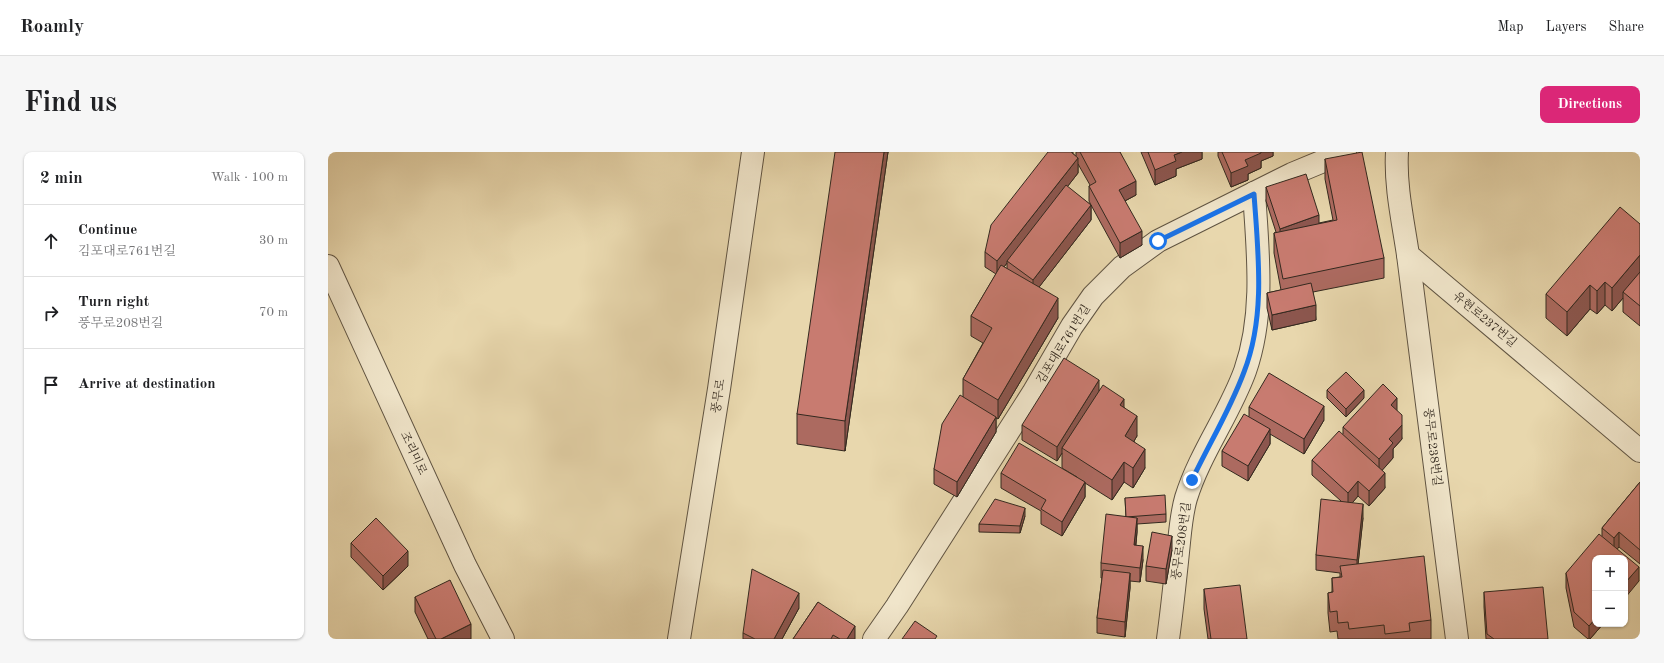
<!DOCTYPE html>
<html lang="en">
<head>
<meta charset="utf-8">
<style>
	body { margin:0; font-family:"Old Standard TT","Noto Serif KR",serif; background:#f6f6f6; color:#202124 }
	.controls { position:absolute; right:12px; bottom:12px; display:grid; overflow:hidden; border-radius:8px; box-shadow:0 1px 3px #0004 }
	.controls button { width:36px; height:36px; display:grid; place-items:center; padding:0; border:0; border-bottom:1px solid #e0e0e0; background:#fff; color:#202124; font:20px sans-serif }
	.stop { position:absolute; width:12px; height:12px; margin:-9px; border:3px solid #1a73e8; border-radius:50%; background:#fff }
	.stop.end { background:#1a73e8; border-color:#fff; box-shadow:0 1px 4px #0008 }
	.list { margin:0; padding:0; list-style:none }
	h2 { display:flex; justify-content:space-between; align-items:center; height:52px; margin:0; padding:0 16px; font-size:17px }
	h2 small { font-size:13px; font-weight:400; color:#757577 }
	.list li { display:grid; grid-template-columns:26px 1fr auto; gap:12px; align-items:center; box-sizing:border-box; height:72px; padding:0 16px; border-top:1px solid #e0e0e0 }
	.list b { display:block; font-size:15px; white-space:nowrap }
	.list p { margin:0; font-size:13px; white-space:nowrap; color:#757577 }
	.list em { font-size:13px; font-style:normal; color:#757577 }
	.icon { flex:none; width:22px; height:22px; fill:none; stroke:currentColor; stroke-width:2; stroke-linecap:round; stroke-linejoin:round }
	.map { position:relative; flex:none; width:1312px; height:487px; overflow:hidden; border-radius:8px }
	header { display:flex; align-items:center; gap:24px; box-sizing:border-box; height:56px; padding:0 20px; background:#fff; border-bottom:1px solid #e0e0e0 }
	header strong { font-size:19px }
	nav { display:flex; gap:22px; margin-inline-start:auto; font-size:14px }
	.intro { display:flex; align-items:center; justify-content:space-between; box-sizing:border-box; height:96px; padding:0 24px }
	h1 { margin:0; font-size:28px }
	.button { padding:10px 18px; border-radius:8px; background:#db2777; color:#fff; font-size:14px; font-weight:700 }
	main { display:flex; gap:24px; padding:0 24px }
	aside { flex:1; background:#fff; border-radius:8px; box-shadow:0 1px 3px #0004 }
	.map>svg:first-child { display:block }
</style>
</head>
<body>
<header>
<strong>Roamly</strong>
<nav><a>Map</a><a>Layers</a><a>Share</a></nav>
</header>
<div class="intro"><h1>Find us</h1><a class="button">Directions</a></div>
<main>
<aside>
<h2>2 min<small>Walk · 100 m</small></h2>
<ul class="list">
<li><svg class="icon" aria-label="ahead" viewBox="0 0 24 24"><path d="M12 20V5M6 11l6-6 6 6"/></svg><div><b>Continue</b><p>김포대로761번길</p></div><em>30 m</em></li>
<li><svg class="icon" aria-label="right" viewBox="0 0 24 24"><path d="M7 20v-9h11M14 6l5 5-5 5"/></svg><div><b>Turn right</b><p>풍무로208번길</p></div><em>70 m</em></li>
<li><svg class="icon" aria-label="arrive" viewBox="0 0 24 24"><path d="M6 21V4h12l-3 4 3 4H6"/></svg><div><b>Arrive at destination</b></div></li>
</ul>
</aside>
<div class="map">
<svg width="1312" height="487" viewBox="0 0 1312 487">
	<rect width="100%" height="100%" fill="#e8d7ad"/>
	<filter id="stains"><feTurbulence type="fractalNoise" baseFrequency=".005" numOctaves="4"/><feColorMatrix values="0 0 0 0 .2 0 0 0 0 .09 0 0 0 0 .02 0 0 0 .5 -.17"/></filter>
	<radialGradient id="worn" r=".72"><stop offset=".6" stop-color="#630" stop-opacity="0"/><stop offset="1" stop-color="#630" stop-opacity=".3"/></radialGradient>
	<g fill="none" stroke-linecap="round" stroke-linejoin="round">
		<defs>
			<g id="minor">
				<path d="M1069,0C1067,34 1075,69 1080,103L1312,299"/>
				<polyline points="1080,103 1129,487"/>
				<polyline points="0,114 137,413 175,487"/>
				<polyline points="351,487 391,237 425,0"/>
				<polyline points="546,487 569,454 705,241 744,174 765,144 794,115 830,89 964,22 1017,0"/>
				<path d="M840,487C844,458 847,429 850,400C852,382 853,363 858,346C872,301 901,263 917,219C937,162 930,101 926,41"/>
			</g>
		</defs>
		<!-- minor casing -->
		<use href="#minor" stroke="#605442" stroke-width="24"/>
		<!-- minor -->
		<use href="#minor" stroke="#f0e5ca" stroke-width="22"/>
	</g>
	<!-- wall -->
	<g fill="#ac6a60" stroke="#33291f" fill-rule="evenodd">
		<polygon points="560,0 517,299 469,292 469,262"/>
		<path d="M745,0V2L748,4V0H792L808,43L797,49L814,93L792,106L763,53V68L711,135L730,166L670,267L668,266V280L629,345L606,332V317L635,245V227L655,191L643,184V164L668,122L657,115V100ZM750,12L762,33L761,34V49L763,53L739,35L750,21ZM679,111V117L676,115Z"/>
		<polygon points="813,0 874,0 874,7 848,17 848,24 827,33"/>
		<polygon points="890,0 945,0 945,4 933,9 933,16 920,22 920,28 903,35 890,4"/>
		<polygon points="997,7 1056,106 1056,126 985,140 988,168 944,178 939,156 939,141 953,138 946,101 946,81 948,80 938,49 938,35 991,71 1005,68 997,27"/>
		<polygon points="1312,72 1312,174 1295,160 1295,146 1284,159 1277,153 1269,162 1262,157 1239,184 1218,166 1218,142"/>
		<polygon points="771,238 796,255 809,284 806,289 817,316 805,336 796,330 784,348 757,331 757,345 734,384 713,372 713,359 673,336 673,321 749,325 734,316 734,301 729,309 694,288 694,273"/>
		<polygon points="999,238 1036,246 1018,265 999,246"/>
		<polygon points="921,255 996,268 976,302 942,282 942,292 920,329 894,314 894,299 921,264"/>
		<polygon points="1069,259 1074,287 1065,297 1065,306 1054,318 1057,336 1041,354 1030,344 1024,351 1035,366 1030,412 1103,468 1103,487 1010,487 1009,479 1002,480 1000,461 1000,441 1004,440 1004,426 1012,425 1012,421 988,418 988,403 1013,349 984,323 984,308 1015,282 1015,275"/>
		<polygon points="1312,330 1312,412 1291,395 1289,397 1311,429 1267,472 1275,472 1262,487 1260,487 1246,475 1238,436 1238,421 1274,384 1274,376"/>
		<polygon points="797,346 838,362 838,370 809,372 809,380 808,393 815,408 812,430 802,429 802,436 797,485 769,481 769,466 774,426 773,426 773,411 798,364"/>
		<polygon points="697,364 692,381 651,380 651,372"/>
		<polygon points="23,391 80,414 55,438 23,405"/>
		<polygon points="844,398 838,432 818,429 818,414"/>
		<polygon points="876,437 919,487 880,487 876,457"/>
		<polygon points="1156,440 1220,487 1158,487 1156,455"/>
		<polygon points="87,445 143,487 100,487 87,460"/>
		<polygon points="490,450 527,487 465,487"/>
		<polygon points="471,456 454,487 415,487 415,481"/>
	</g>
	<!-- shaded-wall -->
	<g fill="#8c564e" stroke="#33291f">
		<polygon points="556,0 560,0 517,299 517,269"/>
		<polygon points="854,0 874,0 874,7 848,17 848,24 827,33 827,18 846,3"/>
		<polygon points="930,0 945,0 945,4 933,9 933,16 920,22 920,28 903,35 903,21 917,8"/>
		<polygon points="750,6 750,21 681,110 679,109 679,111 669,124 669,109"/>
		<polygon points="808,29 808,43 791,52 791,38"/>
		<polygon points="763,53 763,68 705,143 705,128"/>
		<polygon points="991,63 991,78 952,91 952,77"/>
		<polygon points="814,79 814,93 792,106 792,91"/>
		<polygon points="1312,103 1312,126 1295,140 1295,146 1284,159 1284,136"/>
		<polygon points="1277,130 1277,153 1269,162 1269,139"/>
		<polygon points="1262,133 1262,157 1239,184 1239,160"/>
		<polygon points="730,146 730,166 670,267 670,248"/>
		<polygon points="988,153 988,168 944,178 944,163"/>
		<polygon points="771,228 771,243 734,296 734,301 729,309 729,295"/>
		<polygon points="1036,238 1036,246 1018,265 1018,257"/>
		<polygon points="1069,246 1069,260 1063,253"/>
		<polygon points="796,247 796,267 792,253"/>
		<polygon points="996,254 996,268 976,302 976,287"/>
		<polygon points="809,264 809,284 797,304 797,284"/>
		<polygon points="668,265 668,280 629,345 629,330"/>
		<polygon points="1074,273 1074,287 1065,297 1065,306 1051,322 1051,307 1061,287"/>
		<polygon points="942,277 942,292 920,329 920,314"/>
		<polygon points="817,297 817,316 805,336 805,316"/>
		<polygon points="796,310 796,330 784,348 784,328"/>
		<polygon points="1057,321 1057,336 1041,354 1041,339"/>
		<polygon points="1030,329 1030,344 1020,356 1020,341"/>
		<polygon points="757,330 757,345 734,384 734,370"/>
		<polygon points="1035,352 1035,366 1029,422 1029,408"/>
		<polygon points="697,356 697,364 692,381 692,374"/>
		<polygon points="809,366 809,380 806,407 806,393"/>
		<polygon points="1291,380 1291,395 1286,401 1286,386"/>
		<polygon points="844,384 844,398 838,432 838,417"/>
		<polygon points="815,394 815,408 812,430 812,416"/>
		<polygon points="80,399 80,414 55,438 55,424"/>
		<polygon points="1311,415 1311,429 1297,446 1297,431"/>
		<polygon points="802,421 802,436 797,485 797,470"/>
		<polygon points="471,441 471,456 454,487 446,487"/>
		<polygon points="1267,467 1267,472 1275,472 1262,487 1261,487 1261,474"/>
		<polygon points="143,472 143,487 113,487"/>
		<polygon points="527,474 527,487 519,487"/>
	</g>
	<!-- building -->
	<g fill="#c87b70" stroke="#33291f">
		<polygon points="507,0 556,0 517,269 469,262"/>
		<polygon points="720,0 743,0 750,6 669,109 657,100 663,73"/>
		<polygon points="752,0 792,0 808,29 791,38 814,79 792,91 761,34 768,30"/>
		<polygon points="820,0 854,0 846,3 848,9 827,18"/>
		<polygon points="894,0 933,0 933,1 917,8 920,14 903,21"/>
		<polygon points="1034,0 1056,106 955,127 946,81 1009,68 997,7"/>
		<polygon points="978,22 991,63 952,77 938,35"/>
		<polygon points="738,33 763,53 705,128 679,109"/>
		<polygon points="1292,55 1312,72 1312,103 1284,136 1277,130 1269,139 1262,133 1239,160 1218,142"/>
		<polygon points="673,113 730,146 670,248 635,227 664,176 643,164"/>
		<polygon points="1312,120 1312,154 1295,140"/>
		<polygon points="983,131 988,153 944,163 939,141"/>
		<polygon points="736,206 771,228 729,295 694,273"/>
		<polygon points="1018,220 1036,238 1018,257 999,238"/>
		<polygon points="941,221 996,254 976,287 921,255"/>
		<polygon points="1055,232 1069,246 1063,253 1074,263 1074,273 1061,287 1065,291 1051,307 1015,275"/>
		<polygon points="775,233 796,247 792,253 809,264 797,284 817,297 805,316 796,310 784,328 734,296"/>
		<polygon points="632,243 668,265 629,330 606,317 614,272"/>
		<polygon points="916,262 942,277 920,314 894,299"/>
		<polygon points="1011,279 1057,321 1041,339 1030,329 1020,341 984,308"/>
		<polygon points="691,291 757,330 734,370 713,357 718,348 673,321"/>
		<polygon points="1312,330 1312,398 1291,380 1286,386 1274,376"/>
		<polygon points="837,343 838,362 798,365 797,346"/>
		<polygon points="667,347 697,356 692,374 651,372"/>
		<polygon points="993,347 1035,352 1029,408 988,403"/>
		<polygon points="778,362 809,366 806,393 815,394 812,416 773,411"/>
		<polygon points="48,366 80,399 55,424 23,391"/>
		<polygon points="824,380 844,384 838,417 818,414"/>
		<polygon points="1271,382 1311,415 1297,431 1297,406 1267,406 1267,467 1261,474 1246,460 1238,421"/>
		<polygon points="1096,404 1103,468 1081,471 1082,479 1057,482 1056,473 1021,477 1020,470 1010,471 1009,459 1002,460 1000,441 1005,440 1004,426 1014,425 1012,414"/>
		<polygon points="424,417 471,441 446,487 427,487 415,481"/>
		<polygon points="775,418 802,421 797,470 769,466"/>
		<polygon points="122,428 143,472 113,487 108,487 87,445"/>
		<polygon points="912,433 919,487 883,487 876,437"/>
		<polygon points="1215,435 1220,487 1166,487 1159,482 1156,440"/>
		<polygon points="490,450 527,474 519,487 512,487 505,483 503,487 465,487"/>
		<polygon points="587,469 609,484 607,487 574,487"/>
	</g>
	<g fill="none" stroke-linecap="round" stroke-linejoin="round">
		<!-- route -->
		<path stroke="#1a73e8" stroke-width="5" d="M830,89L926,42C930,100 938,164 916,220C902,258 881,292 864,328"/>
	</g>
	<g text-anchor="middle" stroke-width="3.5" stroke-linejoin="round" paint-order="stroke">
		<!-- street labels -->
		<g font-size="12" fill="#33291f" stroke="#f0e5ca">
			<text transform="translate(1157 167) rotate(40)" y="4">유현로237번길</text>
			<text transform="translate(735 192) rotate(-58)" y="4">김포대로761번길</text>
			<text transform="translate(390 244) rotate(-81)" y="4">풍무로</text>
			<text transform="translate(1105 295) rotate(83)" y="4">풍무로238번길</text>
			<text transform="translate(86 301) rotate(65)" y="4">조리미로</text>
			<text transform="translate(853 389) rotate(-82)" y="4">풍무로208번길</text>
		</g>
	</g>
	<rect width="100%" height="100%" filter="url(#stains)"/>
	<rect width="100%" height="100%" fill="url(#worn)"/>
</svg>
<div class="controls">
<button>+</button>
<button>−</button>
</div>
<div class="stop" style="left:830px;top:89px"></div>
<div class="stop end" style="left:864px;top:328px"></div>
</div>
</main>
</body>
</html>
